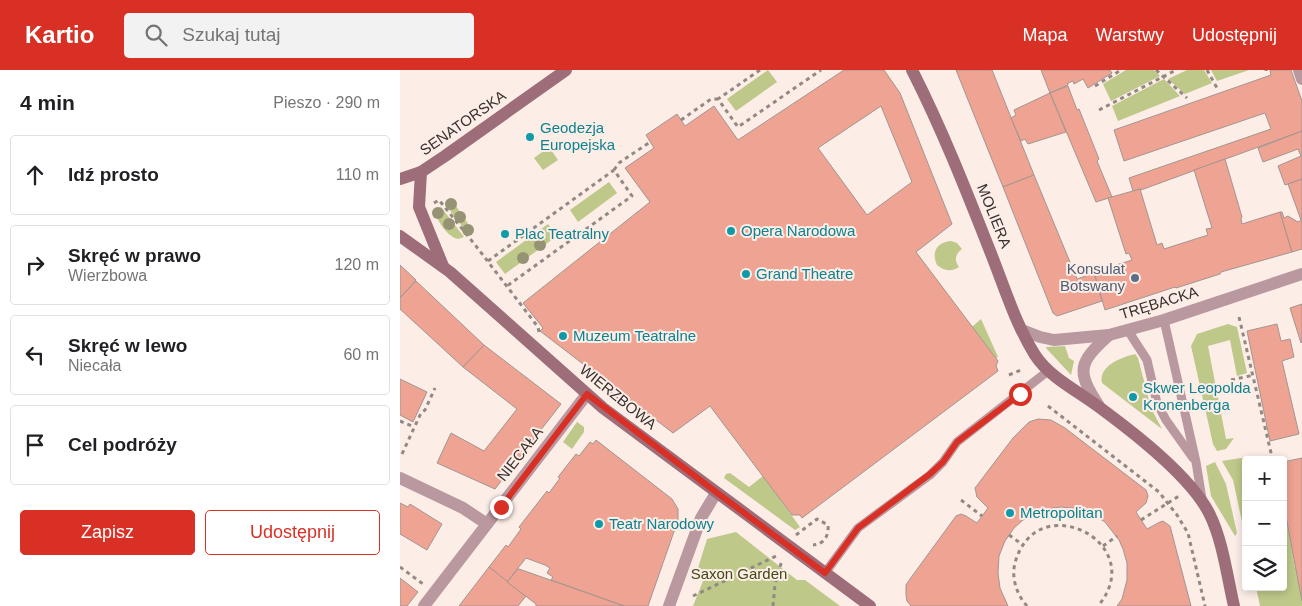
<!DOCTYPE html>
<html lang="pl">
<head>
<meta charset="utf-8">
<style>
	body { margin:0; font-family:Arial,sans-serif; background:#f2f2f2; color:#202124 }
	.controls { position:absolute; right:15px; bottom:15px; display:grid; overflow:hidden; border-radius:5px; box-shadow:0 2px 8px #0003 }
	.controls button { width:45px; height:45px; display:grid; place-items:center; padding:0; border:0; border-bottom:1px solid #e0e0e0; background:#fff; color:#202124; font:25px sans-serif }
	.stop { position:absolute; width:15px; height:15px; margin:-11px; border:4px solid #d93025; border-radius:50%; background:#fff }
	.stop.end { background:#d93025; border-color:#fff; box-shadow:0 1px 5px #0008 }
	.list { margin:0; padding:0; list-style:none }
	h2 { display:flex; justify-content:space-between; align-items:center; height:65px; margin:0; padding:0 20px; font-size:21px }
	h2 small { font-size:16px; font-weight:400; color:#757577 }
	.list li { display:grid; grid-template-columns:32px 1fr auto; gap:15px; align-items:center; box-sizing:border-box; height:80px; margin:0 10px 10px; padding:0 10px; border:1px solid #e0e0e0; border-radius:5px }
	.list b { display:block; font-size:19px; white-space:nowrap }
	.list p { margin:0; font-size:16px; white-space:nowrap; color:#757577 }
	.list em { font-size:16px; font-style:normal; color:#757577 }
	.actions { display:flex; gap:10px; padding:15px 20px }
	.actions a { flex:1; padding:11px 0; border:1px solid #d93025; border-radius:5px; text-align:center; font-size:18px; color:#d93025 }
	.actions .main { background:#d93025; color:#fff }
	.icon { flex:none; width:28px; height:28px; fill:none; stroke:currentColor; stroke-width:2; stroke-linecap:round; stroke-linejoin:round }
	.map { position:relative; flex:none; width:902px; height:536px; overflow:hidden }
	header { display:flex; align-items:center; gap:30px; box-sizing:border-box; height:70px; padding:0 25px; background:#d93025; color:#fff }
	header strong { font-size:24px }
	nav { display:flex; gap:28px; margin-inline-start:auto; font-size:18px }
	.search { width:350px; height:45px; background:#f2f2f2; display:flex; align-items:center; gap:12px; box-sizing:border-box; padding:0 18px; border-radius:5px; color:#757577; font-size:19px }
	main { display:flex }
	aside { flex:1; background:#fff }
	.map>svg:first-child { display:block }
</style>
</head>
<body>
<header>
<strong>Kartio</strong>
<div class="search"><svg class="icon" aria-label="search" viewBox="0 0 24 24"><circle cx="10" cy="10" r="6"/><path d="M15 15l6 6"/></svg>Szukaj tutaj</div>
<nav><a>Mapa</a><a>Warstwy</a><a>Udostępnij</a></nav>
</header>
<main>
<aside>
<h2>4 min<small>Pieszo · 290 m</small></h2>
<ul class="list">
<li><svg class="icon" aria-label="ahead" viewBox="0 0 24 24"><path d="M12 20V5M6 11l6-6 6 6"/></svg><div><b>Idź prosto</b></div><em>110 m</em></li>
<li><svg class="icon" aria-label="right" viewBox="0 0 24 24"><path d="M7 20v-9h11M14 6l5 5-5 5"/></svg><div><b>Skręć w prawo</b><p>Wierzbowa</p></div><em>120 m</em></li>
<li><svg class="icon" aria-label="left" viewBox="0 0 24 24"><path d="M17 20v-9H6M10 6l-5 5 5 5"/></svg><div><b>Skręć w lewo</b><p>Niecała</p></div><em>60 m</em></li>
<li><svg class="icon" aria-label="arrive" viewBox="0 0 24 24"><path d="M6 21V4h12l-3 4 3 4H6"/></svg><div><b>Cel podróży</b></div></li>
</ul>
<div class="actions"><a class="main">Zapisz</a><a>Udostępnij</a></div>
</aside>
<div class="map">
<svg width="902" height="536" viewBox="0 0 902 536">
	<rect width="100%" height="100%" fill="#fcede7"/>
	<!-- green -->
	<g fill="#bdc889">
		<polygon points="368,0 377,12 336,41 327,29"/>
		<polygon points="726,0 754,0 760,6 711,31 703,14"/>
		<polygon points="787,0 804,0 812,13 785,24 768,9"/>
		<polygon points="811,0 849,0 817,11"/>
		<polygon points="764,9 780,26 718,51 712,36"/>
		<polygon points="149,77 158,90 143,100 134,88"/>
		<polygon points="209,112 217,123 178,152 170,140"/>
		<polygon points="52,130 73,161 68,164 45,134"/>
		<path d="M41,137L64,167L58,169C48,167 38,152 35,143Z"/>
		<polygon points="148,154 157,166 105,204 96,192"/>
		<path d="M551,171L557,173L562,179C555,184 554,190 559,197C551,202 544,201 537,195C531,182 537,172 551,171Z"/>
		<polygon points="581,249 598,287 596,288 572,257"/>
		<polygon points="828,254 837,257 847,303 837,306 830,270 808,276 826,369 834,368 826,379 817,381 813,374 791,276 797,264"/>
		<polygon points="665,276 669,288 674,291 671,305 646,278 646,277"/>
		<path d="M735,284L738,288L751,338L762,359L702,313C698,296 722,287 735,284Z"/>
		<polygon points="177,352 184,357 184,362 172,379 163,372"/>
		<polygon points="841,388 862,390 846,390 846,470 833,410 822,391"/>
		<polygon points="815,392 826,414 837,463 835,466 811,426 806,396"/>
		<polygon points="330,403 349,417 363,406 400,457 395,460 324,408 326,404"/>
		<polygon points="883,443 884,448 886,447 895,498 896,498 902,523 902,536 860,536 856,517 883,517"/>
		<polygon points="336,462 397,510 405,510 440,536 293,536 307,501 298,498 307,469"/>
	</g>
	<!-- building -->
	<g fill="#eea393" stroke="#a39591" fill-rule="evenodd">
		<path d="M444,0H484L500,23L552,154L516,182L598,291L596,296L598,301L402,448L400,445H392L310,336L273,363L140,261L143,258L123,233L250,132L225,98L254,78L246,65L277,44L285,56L314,36L338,70ZM481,36L512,112L467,145L418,78Z"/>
		<polygon points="556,0 592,0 634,105 603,117"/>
		<polygon points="641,0 710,0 712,3 688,18 683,9 674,14 673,11 668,13 668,15 650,23"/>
		<polygon points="870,0 891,0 902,31 902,61 741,120 741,119 733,121 729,108 871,59 865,43 724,91 714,60 871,5"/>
		<polygon points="668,16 677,40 679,39 699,89 697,91 712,127 696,132 650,23"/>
		<polygon points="650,23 666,62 628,74 625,69 621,71 611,48 616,45 614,40"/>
		<polygon points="902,61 902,109 885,115 878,96 901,86 898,79 863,92 858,78"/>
		<polygon points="825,89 842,147 841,148 842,154 880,142 892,182 821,202 820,204 776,218 775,217 705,240 694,202 732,190 729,183 726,184 708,128 740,119 757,175 762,173 764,179 808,165 806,159 812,158 794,100"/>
		<polygon points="634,105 677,209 694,203 702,231 657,246 653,243 603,117"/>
		<polygon points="902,109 902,179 892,182 880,142 882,142 884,148 888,146 898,152 901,150 888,114"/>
		<polygon points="0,195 16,210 0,228"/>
		<polygon points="16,211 84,275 63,297 0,239 0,228"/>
		<polygon points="902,234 902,272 901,273 890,238"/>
		<polygon points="877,254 881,271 890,269 894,287 882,291 899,364 870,371 847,261"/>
		<polygon points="84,275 161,334 95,419 37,393 51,363 84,381 117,339 63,297"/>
		<polygon points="0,309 27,322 13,352 0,345"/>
		<polygon points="638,349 651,350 665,358 746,420 748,426 746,433 736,442 747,459 760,452 763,451 770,456 791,536 717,536 722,529 727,510 727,493 723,479 719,470 705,452 694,445 681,439 661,437 646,439 623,450 614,458 605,471 599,486 598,503 600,518 608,536 511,536 507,531 506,525 506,515 510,509 556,446 561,444 566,446 577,453 588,438 577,427 575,418 613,368 629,352"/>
		<polygon points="196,370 272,429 278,439 278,450 248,536 224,536 151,510 153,507 147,503 150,498 145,495 126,488 107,512 89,497 106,475 108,477 121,459 119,457 147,421 149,423 160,408 158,407 176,384 179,386 190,372 193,374"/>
		<polygon points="902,388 902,531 886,447 884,448 883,443 883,392"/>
		<polygon points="0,433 8,437 10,434 42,454 27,480 0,464"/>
		<polygon points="89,497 126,526 118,536 59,536"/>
		<polygon points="118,499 119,499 224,536 136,536 136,534 107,512"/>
		<polygon points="0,508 18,522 7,536 0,536"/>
	</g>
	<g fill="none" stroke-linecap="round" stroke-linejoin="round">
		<!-- path -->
		<g stroke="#928884" stroke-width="3" stroke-dasharray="4 4" stroke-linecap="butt">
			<polyline points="360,0 318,29 338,57 421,0"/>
			<polyline points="756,0 787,28"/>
			<polyline points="807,0 817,18"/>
			<polyline points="866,0 866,1"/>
			<polyline points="695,16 721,0"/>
			<polyline points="699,40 776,0"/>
			<polyline points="281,50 311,29 318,29"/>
			<polyline points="214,100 219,93 250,72"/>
			<polyline points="34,133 39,130 76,176 138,257 139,262"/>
			<polyline points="88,191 214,100 232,126 107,216"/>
			<polyline points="839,247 872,387"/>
			<polyline points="609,305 621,300"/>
			<polyline points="831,310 854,305"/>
			<polyline points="204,317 220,331"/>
			<polyline points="648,336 759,422 777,445 788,463 805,536"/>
			<polyline points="0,351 14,357"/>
			<polyline points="2,384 21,343 25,340 35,318"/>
			<polyline points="561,430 582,446"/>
			<polyline points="741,450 779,426"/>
			<path d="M396,465L417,449L428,455C429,466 424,474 413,475"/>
			<polyline points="609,465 623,475"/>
			<polyline points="703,476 717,466"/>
			<polyline points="0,497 23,514"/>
			<polyline points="293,526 376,486"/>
			<polyline points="373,536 375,514 382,490"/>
			<path d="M627,536C617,525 611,508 615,493C636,415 751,473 698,536"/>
		</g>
		<!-- lane -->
		<g stroke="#ba98a0" stroke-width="9">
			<polyline points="764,250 796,392 802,429"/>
			<polyline points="727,259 747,290 757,333 766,350 793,388"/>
			<polyline points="425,503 458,458 530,405 543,392 557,372 648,301"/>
		</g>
		<!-- street -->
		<g stroke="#ba98a0" stroke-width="12">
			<polyline points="899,0 902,9"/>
			<polyline points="622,260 640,267 654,270 709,265 764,250 902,204"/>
			<path d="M699,336C676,301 678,293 709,265"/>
			<polyline points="0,408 63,438 87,454"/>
			<polyline points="24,536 187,324"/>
			<polyline points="269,536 301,448 316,423"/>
		</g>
		<!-- secondary -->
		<g stroke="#9d6d7a" stroke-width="12">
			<path d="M512,0C542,59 566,120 590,181C604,216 615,253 635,285C650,308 678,321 699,337C733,362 792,407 810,445C823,472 827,506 834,536"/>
			<polyline points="21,102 19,137 43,196"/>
			<polyline points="0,109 21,102 45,86 166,0"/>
			<polyline points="0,166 50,202 203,338 470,536"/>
		</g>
	</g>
	<!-- trees -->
	<g fill="#969374">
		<circle cx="51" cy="134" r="6"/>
		<circle cx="38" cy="143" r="6"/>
		<circle cx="60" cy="147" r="6"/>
		<circle cx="49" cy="154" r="6"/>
		<circle cx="68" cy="160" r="6"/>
		<circle cx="140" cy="175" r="6"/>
		<circle cx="123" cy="188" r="6"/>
	</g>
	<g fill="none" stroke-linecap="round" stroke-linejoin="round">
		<!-- route -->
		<polyline stroke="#d93025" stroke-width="6" points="101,437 187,324 316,422 425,503 458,458 530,404 543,392 557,372 620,324"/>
	</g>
	<!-- markers -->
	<g fill="#0f9aa8" stroke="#fcede7" stroke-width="2">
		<circle cx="130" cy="67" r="5"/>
		<circle cx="331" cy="161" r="5"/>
		<circle cx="105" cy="164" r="5"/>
		<circle cx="346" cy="204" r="5"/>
		<circle cx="163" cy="266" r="5"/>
		<circle cx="733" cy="327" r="5"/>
		<circle cx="610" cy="443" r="5"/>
		<circle cx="199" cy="454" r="5"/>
	</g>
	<circle fill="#5c6f8a" stroke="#fcede7" stroke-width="2" cx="735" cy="208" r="5"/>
	<g text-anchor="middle" stroke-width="4" stroke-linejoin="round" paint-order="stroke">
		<!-- street labels -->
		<g font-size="15" fill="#37312f" stroke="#fcede7">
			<text transform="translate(63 53) rotate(-35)" y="5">SENATORSKA</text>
			<text transform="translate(594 146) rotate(68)" y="5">MOLIERA</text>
			<text transform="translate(759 233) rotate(-17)" y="5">TRĘBACKA</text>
			<text transform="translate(218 327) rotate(39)" y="5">WIERZBOWA</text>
			<text transform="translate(120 384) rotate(-52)" y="5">NIECAŁA</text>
		</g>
		<!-- culture labels -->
		<g font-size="15" fill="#0d838f" stroke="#fcede7" text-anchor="start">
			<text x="140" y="63">Geodezja<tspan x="140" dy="17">Europejska</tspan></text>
			<text x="341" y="166">Opera Narodowa</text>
			<text x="115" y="169">Plac Teatralny</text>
			<text x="356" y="209">Grand Theatre</text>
			<text x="173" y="271">Muzeum Teatralne</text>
			<text x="743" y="323">Skwer Leopolda<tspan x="743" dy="17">Kronenberga</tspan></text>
			<text x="620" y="448">Metropolitan</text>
			<text x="209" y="459">Teatr Narodowy</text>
		</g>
		<!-- service labels -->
		<g font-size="15" fill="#4e5e75" stroke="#fcede7" text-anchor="end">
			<text x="725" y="204">Konsulat<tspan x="725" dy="17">Botswany</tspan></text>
		</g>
		<!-- park labels -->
		<g font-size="15" fill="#424915" stroke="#fcede7">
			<text x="339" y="509">Saxon Garden</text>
		</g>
	</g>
</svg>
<div class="controls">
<button>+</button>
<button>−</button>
<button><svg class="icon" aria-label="layers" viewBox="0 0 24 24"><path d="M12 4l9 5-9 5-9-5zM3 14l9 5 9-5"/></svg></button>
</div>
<div class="stop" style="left:620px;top:324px"></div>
<div class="stop end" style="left:101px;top:437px"></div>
</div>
</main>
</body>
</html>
